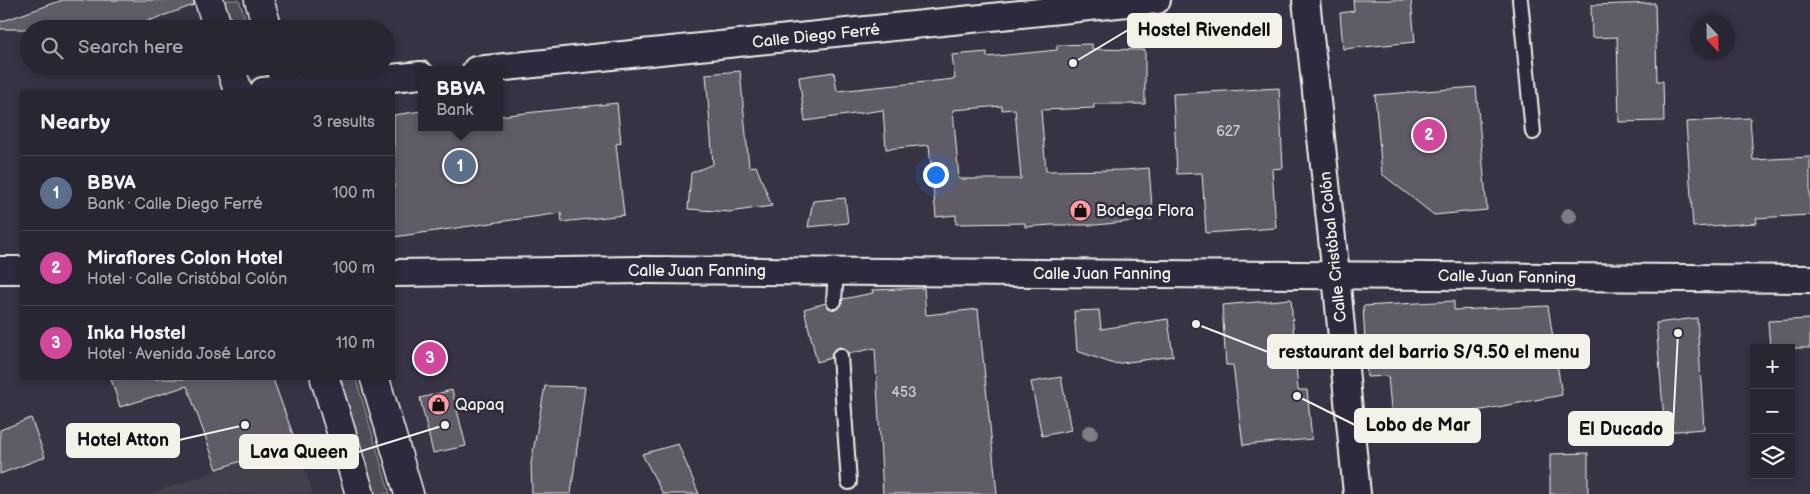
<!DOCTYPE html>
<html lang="en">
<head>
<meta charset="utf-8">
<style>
	body { margin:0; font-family:"Balsamiq Sans",sans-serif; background:#35323f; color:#f1f3f6 }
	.controls { position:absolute; right:15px; bottom:15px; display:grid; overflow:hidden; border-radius:0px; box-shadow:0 2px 8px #0003 }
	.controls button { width:45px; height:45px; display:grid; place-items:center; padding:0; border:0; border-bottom:1px solid #45434e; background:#292633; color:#f1f3f6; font:25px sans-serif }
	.compass { position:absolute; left:1690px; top:15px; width:45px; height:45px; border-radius:50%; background:#292633; box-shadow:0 2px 8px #0003; rotate:158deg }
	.you { position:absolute; left:935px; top:174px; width:18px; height:18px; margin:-12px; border:4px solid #fff; border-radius:50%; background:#1a73e8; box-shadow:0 0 0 8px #1a73e833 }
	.badge { display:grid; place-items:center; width:32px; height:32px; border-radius:50%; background:#bca0f2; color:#fff; font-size:16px; font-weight:700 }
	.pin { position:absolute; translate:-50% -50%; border:2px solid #fff; box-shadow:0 1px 5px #0006 }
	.popup { position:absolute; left:418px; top:66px; width:85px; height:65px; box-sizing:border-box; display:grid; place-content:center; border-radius:0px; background:#292633; filter:drop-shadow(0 1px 4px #0005); font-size:16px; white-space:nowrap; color:#a5a5ac }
	.popup b { font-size:19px; color:#f1f3f6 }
	.popup::after { content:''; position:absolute; left:50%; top:100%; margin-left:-10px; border:10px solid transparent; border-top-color:#292633 }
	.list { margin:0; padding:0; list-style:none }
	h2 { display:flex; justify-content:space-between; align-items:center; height:65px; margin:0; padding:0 20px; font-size:21px }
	h2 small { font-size:16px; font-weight:400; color:#a5a5ac }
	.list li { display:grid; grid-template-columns:32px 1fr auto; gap:15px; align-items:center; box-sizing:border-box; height:75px; padding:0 20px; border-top:1px solid #45434e }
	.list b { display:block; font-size:19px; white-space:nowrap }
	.list p { margin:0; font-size:16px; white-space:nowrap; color:#a5a5ac }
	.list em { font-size:16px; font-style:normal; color:#a5a5ac }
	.icon { flex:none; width:28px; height:28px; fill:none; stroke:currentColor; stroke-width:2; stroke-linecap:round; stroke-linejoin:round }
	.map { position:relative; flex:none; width:1810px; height:494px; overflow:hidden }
	.search { position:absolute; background:#292633; box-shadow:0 2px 8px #0003; left:20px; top:20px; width:375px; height:55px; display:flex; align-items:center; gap:12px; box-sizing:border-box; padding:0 18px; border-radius:28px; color:#a5a5ac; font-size:19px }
	.panel { position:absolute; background:#292633; box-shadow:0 2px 8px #0003; left:20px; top:90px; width:375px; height:290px; border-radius:0px }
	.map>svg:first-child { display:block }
</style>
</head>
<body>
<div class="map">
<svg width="1810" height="494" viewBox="0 0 1810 494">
	<rect width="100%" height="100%" fill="#373244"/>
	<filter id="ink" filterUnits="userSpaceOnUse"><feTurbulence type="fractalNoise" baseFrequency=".02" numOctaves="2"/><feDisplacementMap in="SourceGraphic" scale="10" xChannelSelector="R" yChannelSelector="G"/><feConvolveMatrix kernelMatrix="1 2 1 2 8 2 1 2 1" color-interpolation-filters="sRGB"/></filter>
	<g filter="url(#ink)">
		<!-- built -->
		<polygon fill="#433f4e" points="296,443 313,494 149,494"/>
		<!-- green -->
		<g fill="#504b59" stroke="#a29ea0">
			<polygon points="224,0 239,0 249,29 233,29"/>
			<polygon points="341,379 356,379 390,494 375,494"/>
		</g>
		<!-- building -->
		<g fill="#5f5c67" stroke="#f4f1e8" fill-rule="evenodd">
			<polygon points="63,0 194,0 194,5 125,29 0,29 0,22"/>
			<polygon points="1353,0 1411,0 1415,42 1343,49 1340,13 1354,11"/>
			<polygon points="1655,3 1657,81 1663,81 1664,121 1619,122 1617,37 1592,38 1591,5"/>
			<path d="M1092,44V49L1145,50V104H1094V108L1041,110L1046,171L1124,170L1149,168L1153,219L1096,225H1051L1025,227V223L956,224V215L936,217L929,145L886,149L883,110L805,121L799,77L834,72L837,91L955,79L952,55L987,52V57L1057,50V45ZM1002,106V110L1015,109L1021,179H959L953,110Z"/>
			<polygon points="740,71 749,167 756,166 772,206 729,212 688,209 691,173 713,164 706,74"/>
			<polygon points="1476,87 1487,210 1434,215 1382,174 1375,95"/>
			<polygon points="1279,88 1283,168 1272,169 1276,228 1206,233 1202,173 1177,174 1173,94"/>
			<polygon points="617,103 621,143 616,144 624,215 562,222 561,213 394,237 394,115 421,111 421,127 499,127 499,116"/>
			<polygon points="1750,118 1753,160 1810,157 1810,215 1756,218 1757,223 1693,227 1686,122"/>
			<polygon points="845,198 848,223 808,227 813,201"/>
			<polygon points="924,288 926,315 978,309 997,494 883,494 875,348 848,354 844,348 839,347 832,352 831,358 817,362 804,309 826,303 830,308 837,309 841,305 843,299 873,293 872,290"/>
			<polygon points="1291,299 1298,390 1307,390 1312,439 1243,445 1233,365 1226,365 1222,305"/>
			<polygon points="1454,301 1454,310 1548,306 1562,395 1471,412 1472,423 1393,431 1388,376 1367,377 1363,306"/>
			<polygon points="1099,310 1101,329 1168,319 1173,356 1114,364 1077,351 1074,311"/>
			<polygon points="1697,318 1704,429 1665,432 1656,323"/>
			<polygon points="1810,319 1810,348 1770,348 1768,321"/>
			<polygon points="1061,377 1071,430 1042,436 1031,382"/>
			<polygon points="111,379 273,379 296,443 217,469 187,386 120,407"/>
			<polygon points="545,386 585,387 571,494 532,494 531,463"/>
			<polygon points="452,390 466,446 433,453 420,398"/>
			<polygon points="31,418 45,457 0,474 0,430"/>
			<polygon points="678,444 699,494 663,494 642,454"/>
			<polygon points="1588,453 1588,494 1550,494 1550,454"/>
		</g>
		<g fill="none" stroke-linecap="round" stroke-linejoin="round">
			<defs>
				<g id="service">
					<polyline points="1520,0 1533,132"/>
					<polyline points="834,301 836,271"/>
					<polyline points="840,356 849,482"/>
				</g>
				<g id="minor">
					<polyline points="1306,0 1336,275 1357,494"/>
					<polyline points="476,70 1157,0"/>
					<polyline points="263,91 421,75"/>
					<polyline points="0,270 21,270"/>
					<polyline points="394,273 642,270 1810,279"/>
				</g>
				<g id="secondary">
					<polyline points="209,0 218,29"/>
					<polyline points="259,0 268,29"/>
					<polyline points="230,66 238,91"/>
					<polyline points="280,66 287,91"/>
					<polyline points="325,379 360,494"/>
					<polyline points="375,379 409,494"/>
				</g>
			</defs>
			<!-- service casing -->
			<use href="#service" stroke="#f4f1e8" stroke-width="18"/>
			<!-- minor casing -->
			<use href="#minor" stroke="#f4f1e8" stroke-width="30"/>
			<!-- secondary casing -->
			<use href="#secondary" stroke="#f4f1e8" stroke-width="31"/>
			<!-- service -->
			<use href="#service" stroke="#2f2a3d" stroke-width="14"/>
			<!-- minor -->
			<use href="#minor" stroke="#2f2a3d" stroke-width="26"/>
			<!-- secondary -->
			<use href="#secondary" stroke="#2f2a3d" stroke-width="28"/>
		</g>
		<!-- trees -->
		<g fill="#807b83">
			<circle cx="1569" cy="216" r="8"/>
			<circle cx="1090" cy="433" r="8"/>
		</g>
	</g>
	<!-- icons -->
	<defs>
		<symbol id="shop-disc" viewBox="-11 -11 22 22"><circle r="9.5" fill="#ff9aa2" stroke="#2f2a3d"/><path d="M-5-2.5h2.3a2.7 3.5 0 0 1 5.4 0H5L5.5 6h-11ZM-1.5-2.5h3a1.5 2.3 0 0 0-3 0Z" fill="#111"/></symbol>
	</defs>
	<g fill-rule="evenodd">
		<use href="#shop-disc" x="1068" y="198" width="25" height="25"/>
		<use href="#shop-disc" x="426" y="392" width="25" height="25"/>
	</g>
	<g text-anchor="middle" stroke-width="5" stroke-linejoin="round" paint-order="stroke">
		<!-- number labels -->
		<g font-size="14" fill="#cfccc8">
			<text x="1228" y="136">627</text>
			<text x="904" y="397">453</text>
		</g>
		<!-- street labels -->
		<g font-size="16" fill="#f4f1e8" stroke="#2f2a3d">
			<text transform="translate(816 35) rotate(-6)" y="6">Calle Diego Ferré</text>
			<text transform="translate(1332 247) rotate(-96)" y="6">Calle Cristóbal Colón</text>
			<text x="697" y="276">Calle Juan Fanning</text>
			<text x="1102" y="279">Calle Juan Fanning</text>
			<text transform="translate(1507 276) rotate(1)" y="6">Calle Juan Fanning</text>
		</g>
		<!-- poi labels -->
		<g font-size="16" fill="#f4f1e8" stroke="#2f2a3d" text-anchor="start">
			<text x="1096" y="216">Bodega Flora</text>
			<text x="455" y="410">Qapaq</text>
		</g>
	</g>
	<!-- callouts -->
	<path fill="none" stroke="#f4f1e8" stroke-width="2" d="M1073 63L1128 30M1196 324L1268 352M1297 396L1355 425M1678 333L1673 428M245 425L179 440M445 425L358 452"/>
	<g fill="#f4f1e8" stroke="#2f2a3d" stroke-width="2">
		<circle cx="1073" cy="63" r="5"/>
		<circle cx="1196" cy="324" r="5"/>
		<circle cx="1297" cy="396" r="5"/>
		<circle cx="1678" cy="333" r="5"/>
		<circle cx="245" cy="425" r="5"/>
		<circle cx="445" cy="425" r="5"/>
	</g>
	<g fill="#f4f1e8" stroke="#f4f1e8" stroke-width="2">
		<rect x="1128" y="14" width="153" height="33" rx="5"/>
		<rect x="1268" y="335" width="321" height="33" rx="5"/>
		<rect x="1355" y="409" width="125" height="33" rx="5"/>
		<rect x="1569" y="412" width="104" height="33" rx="5"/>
		<rect x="67" y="424" width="112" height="33" rx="5"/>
		<rect x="240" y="435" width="118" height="33" rx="5"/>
	</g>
	<g font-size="18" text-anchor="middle" font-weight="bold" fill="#111">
		<text x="1204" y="36">Hostel Rivendell</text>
		<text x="1429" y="358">restaurant del barrio S/9.50 el menu</text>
		<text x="1418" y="431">Lobo de Mar</text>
		<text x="1621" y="435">El Ducado</text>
		<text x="123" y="446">Hotel Atton</text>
		<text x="299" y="458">Lava Queen</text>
	</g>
</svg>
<div class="controls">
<button>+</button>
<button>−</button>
<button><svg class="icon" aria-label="layers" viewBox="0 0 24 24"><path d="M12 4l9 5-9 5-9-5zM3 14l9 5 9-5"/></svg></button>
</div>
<svg class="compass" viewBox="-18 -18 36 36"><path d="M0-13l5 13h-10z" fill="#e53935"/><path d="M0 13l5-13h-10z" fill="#a5a5ac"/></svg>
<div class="you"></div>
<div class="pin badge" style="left:460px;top:166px;background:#5c6f8a">1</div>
<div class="popup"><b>BBVA</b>Bank</div>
<div class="pin badge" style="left:1429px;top:135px;background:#d1479c">2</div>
<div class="pin badge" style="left:430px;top:358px;background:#d1479c">3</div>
<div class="search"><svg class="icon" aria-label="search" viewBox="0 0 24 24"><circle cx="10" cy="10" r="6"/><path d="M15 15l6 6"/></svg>Search here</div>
<section class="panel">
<h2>Nearby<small>3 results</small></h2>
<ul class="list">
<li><span class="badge" style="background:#5c6f8a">1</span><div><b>BBVA</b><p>Bank · Calle Diego Ferré</p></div><em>100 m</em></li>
<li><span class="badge" style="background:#d1479c">2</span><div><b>Miraflores Colon Hotel</b><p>Hotel · Calle Cristóbal Colón</p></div><em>100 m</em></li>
<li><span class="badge" style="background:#d1479c">3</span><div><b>Inka Hostel</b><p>Hotel · Avenida José Larco</p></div><em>110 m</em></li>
</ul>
</section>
</div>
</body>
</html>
